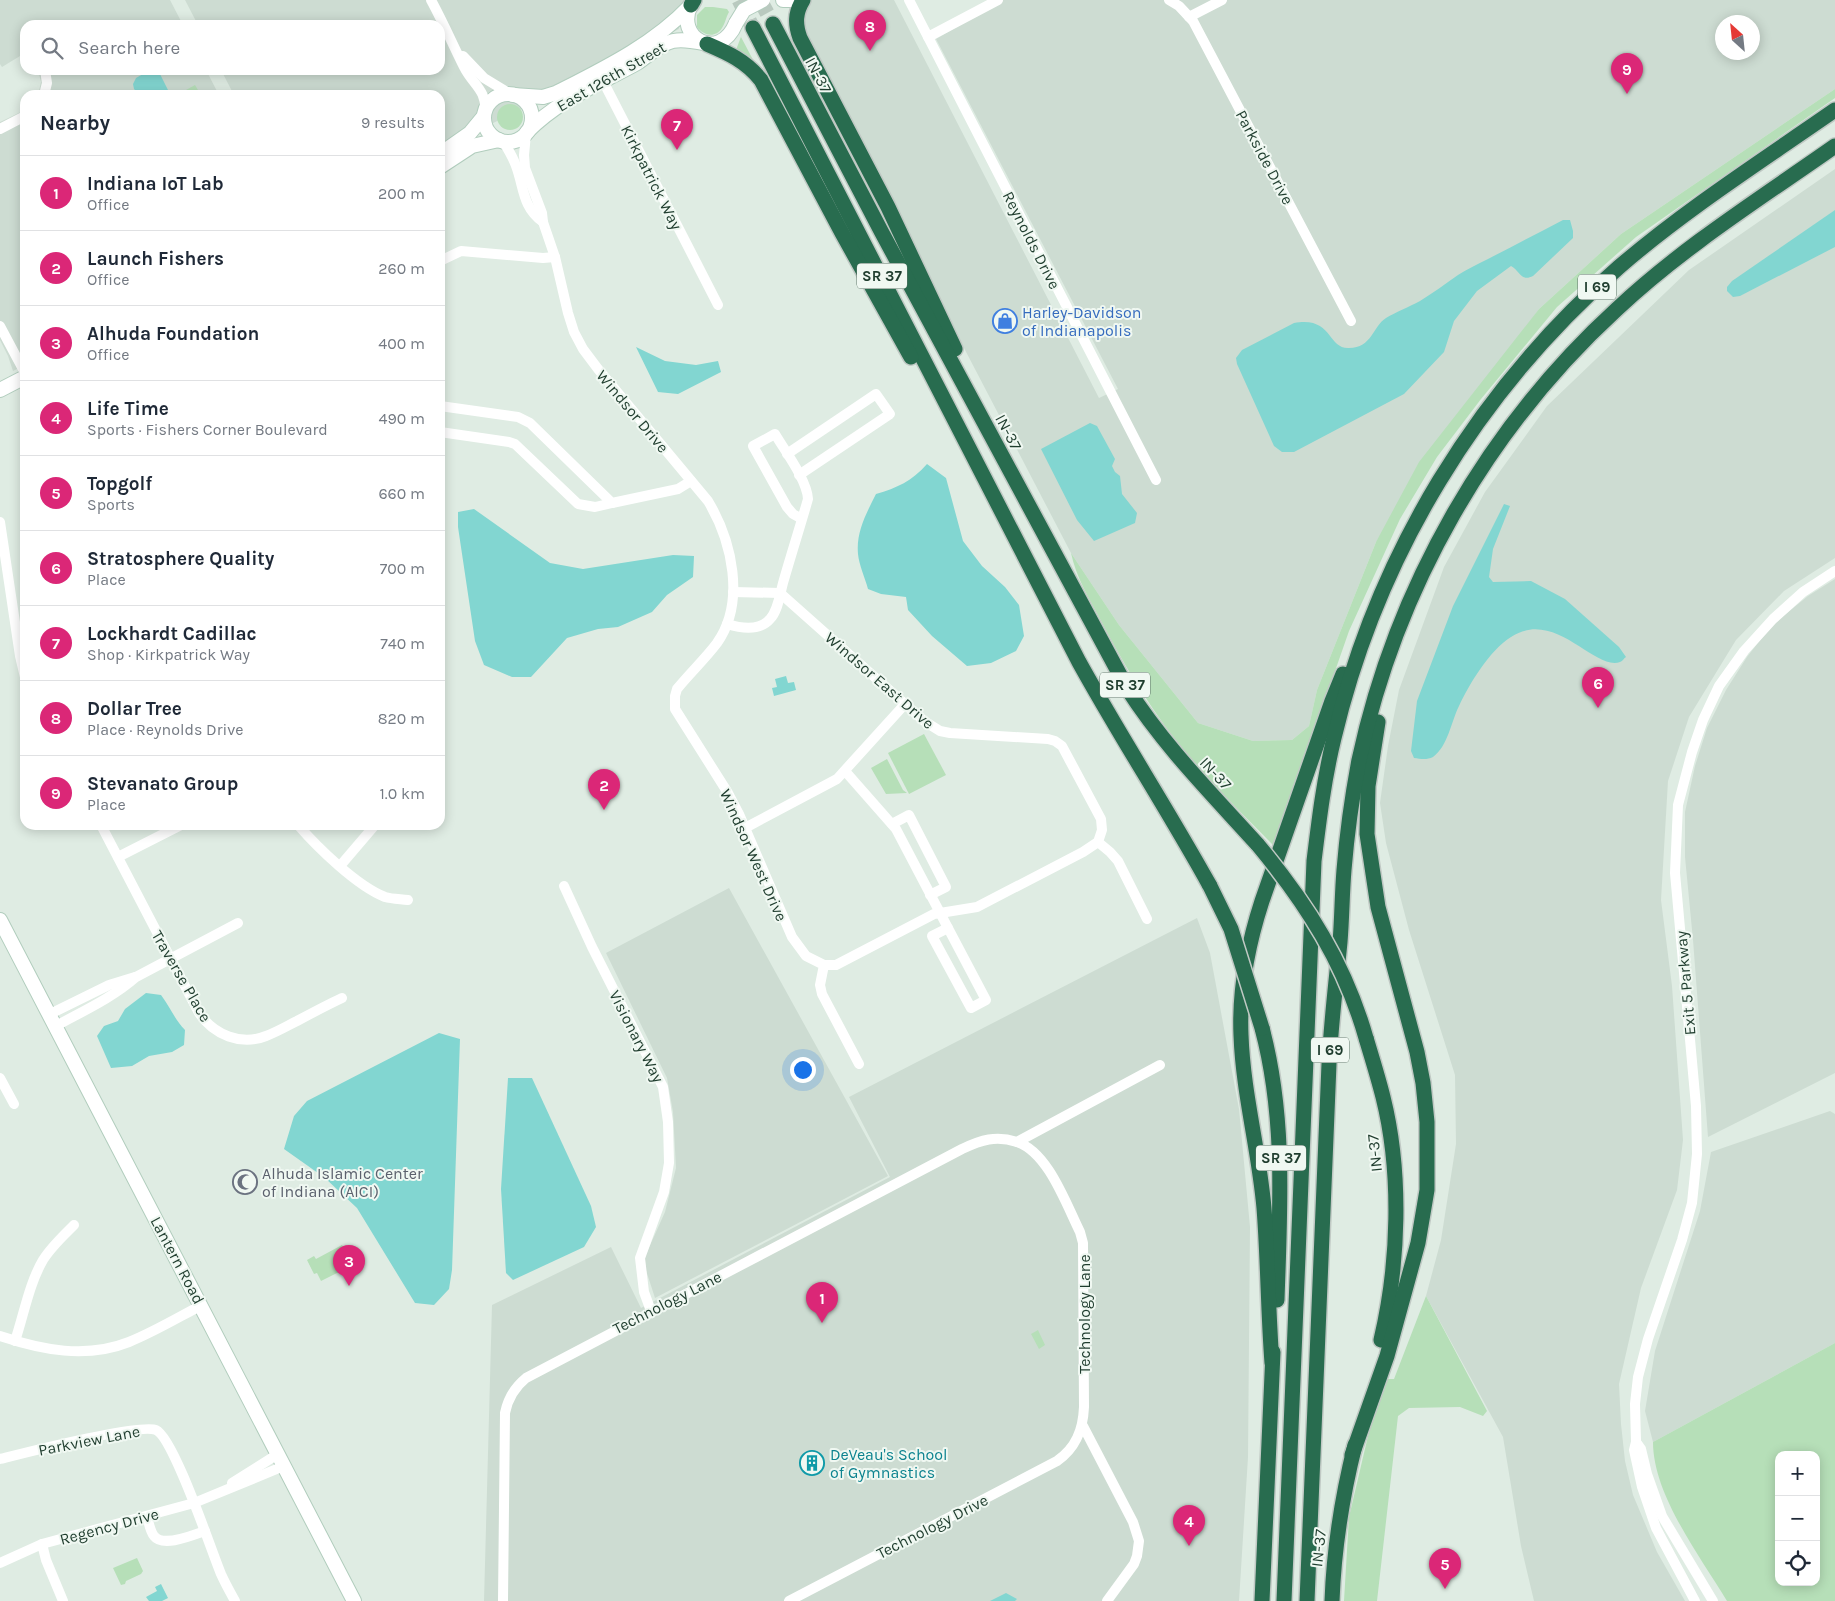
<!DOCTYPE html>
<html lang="en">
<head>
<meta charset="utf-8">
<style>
	body { margin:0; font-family:Karla,sans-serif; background:#f6f6f7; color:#1f2937 }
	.controls { position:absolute; right:15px; bottom:15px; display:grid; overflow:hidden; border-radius:10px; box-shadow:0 2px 12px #0003 }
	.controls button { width:45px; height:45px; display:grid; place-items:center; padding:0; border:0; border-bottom:1px solid #e0e1e3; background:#fff; color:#1f2937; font:25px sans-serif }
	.compass { position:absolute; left:1715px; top:15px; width:45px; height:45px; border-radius:50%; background:#fff; box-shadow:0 2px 12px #0003; rotate:333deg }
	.you { position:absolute; left:802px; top:1069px; width:18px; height:18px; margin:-12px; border:4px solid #fff; border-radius:50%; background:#1a73e8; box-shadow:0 0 0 8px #1a73e833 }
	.badge { display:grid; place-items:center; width:32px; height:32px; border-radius:50%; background:#db2777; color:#fff; font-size:16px; font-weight:700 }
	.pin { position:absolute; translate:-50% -41px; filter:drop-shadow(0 1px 2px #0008) }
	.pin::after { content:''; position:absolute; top:26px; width:18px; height:15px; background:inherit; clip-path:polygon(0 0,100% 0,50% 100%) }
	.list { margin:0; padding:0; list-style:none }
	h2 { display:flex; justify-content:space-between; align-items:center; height:65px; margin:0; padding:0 20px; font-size:21px }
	h2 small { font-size:16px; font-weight:400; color:#747a83 }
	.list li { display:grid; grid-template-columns:32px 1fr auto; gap:15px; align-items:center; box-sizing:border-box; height:75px; padding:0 20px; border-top:1px solid #e0e1e3 }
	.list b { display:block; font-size:19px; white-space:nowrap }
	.list p { margin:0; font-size:16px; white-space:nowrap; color:#747a83 }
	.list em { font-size:16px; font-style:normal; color:#747a83 }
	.icon { flex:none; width:28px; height:28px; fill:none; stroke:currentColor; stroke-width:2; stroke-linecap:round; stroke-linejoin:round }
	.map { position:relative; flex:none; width:1835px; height:1601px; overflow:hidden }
	.search { position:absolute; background:#fff; box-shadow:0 2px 12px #0003; left:20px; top:20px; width:425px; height:55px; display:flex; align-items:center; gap:12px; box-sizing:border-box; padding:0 18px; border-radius:15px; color:#747a83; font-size:19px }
	.panel { position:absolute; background:#fff; box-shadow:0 2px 12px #0003; left:20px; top:90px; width:425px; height:740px; border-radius:15px }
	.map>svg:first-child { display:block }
</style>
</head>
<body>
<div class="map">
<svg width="1835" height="1601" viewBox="0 0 1835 1601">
	<rect width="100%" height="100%" fill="#dfece3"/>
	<!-- built -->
	<g fill="#cddcd2" fill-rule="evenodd">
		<polygon points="0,0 170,0 183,25 25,25 25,56 20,56 2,67 0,64"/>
		<polygon points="185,0 685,0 679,29 440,150 440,95 234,95 221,70 440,70 440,25 198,25"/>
		<path d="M801,0H894L1099,398L1118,389L936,39L1003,0H1835V89L1621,234L1539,309L1376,542L1317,690L1309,726L1292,740L1253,741L1198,723L1119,625L1071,553L808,49L801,23ZM1722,22H1752V52H1722Z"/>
		<polygon points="38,70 206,70 219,95 38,95 41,82"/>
		<polygon points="25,110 25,365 13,371 8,356 0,340 0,122"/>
		<polygon points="1835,169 1835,558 1784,591 1736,640 1689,717 1668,781 1661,900 1672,986 1683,1140 1677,1190 1641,1288 1619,1384 1621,1424 1625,1461 1633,1495 1657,1552 1685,1601 1534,1601 1521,1546 1503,1437 1426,1296 1441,1240 1456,1144 1455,1075 1409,930 1386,843 1380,803 1388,746 1399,690 1444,567 1485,492 1547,406 1689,270"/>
		<polygon points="1835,579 1835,1073 1708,1137 1693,940 1685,857 1685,812 1695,766 1707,728 1726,690 1747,657 1772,625 1808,596"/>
		<polygon points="729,888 888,1176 655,1298 643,1261 665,1212 676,1168 673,1112 667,1078 606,953"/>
		<polygon points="1197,918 1210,953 1239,1109 1250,1227 1248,1457 1239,1601 484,1601 492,1305 611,1247 641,1308 890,1177 849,1097"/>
		<polygon points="1830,1111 1835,1114 1835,1343 1653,1442 1645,1411 1655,1351 1700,1211 1711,1152"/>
	</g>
	<!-- green -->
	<g fill="#b6dfb8" fill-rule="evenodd">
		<path d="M705,7H713L727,9L729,12C726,17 725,24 722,28C715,39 703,35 697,27V15Z"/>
		<polygon points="742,34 741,37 760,73 736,50"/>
		<polygon points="195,85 201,95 177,95"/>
		<path d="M1835,89V98L1636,237L1557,307L1481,399L1437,457L1400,519L1349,631L1274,846C1240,811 1205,778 1175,739C1146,702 1122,661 1100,619C1089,598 1076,577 1071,553L1119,625L1198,723L1253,741L1292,740L1309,726L1317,690L1376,542L1419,462L1539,309L1621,234Z"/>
		<circle cx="510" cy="117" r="13"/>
		<polygon points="924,734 946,775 909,794 888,753"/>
		<polygon points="887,759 903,790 907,793 886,794 871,768"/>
		<polygon points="342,1245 353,1265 321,1281 317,1273 314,1274 307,1260 314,1256 316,1259"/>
		<polygon points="1426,1296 1487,1411 1483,1416 1460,1407 1409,1408 1398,1416 1377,1601 1344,1601 1349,1517 1368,1436 1386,1379 1394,1379"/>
		<polygon points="1038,1330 1045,1345 1039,1349 1031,1334"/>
		<path d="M1835,1343V1601H1727C1700,1556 1653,1495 1653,1442ZM1779,1455H1816V1582H1779Z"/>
		<polygon points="137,1558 143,1571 141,1574 126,1581 125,1584 121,1585 113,1568"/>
	</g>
	<!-- water -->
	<g fill="#82d6d1">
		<polygon points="150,70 158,70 169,92 164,95 140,95 134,89 133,84 136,78"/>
		<polygon points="1835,210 1835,247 1740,296 1733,297 1727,291 1727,287 1732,281"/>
		<path d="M1563,220H1570L1573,231V238L1533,276C1521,282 1520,271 1511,266L1477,291L1454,321L1444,352L1404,394L1294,452H1282L1274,446L1237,364L1236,358L1242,350L1294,323C1333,316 1327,349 1349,348C1372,348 1373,326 1386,318C1396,312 1409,307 1420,301C1433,293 1445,284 1458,275C1467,269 1478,264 1488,259C1513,246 1538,233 1563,220Z"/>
		<polygon points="636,347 665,361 696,365 718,361 721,372 678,394 658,392"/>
		<polygon points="1090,423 1097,426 1115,459 1112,466 1115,472 1120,476 1122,494 1137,513 1135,523 1094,541 1077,520 1041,449"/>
		<path d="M927,464L946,478L963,541L982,566L1005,587L1019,605L1024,636L1016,651L991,663L967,666L932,636L908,610L906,597L881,594L868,589C865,578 859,565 858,554C856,532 866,514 876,494C897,488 912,481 927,464Z"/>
		<path d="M1504,504L1510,506L1493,549L1489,577L1493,582L1531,581L1565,599L1619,647L1626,657C1624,658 1623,661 1620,662C1594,671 1555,608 1511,637C1489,651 1470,683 1459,706C1451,722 1448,746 1433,757C1427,760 1421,759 1414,758L1411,751L1417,701L1453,606Z"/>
		<polygon points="474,509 550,563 583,569 673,555 694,556 693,577 667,595 652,612 618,627 598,629 567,638 531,677 512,677 484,665 475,641 458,527 458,512"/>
		<polygon points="786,676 788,683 794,682 796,690 774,696 772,688 777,687 775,679"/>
		<path d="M146,993L161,995C170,1007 175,1020 185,1030L184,1045L172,1052L149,1056L132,1066L111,1068L97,1036L104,1026L118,1021L125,1009Z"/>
		<polygon points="439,1033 460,1039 452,1270 449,1289 434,1305 415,1303 357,1208 325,1178 284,1149 294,1116 307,1101"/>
		<polygon points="508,1078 532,1078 591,1206 596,1227 584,1247 513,1280 506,1273 501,1189"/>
		<polygon points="161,1584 168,1598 162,1601 149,1601 146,1597 157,1591 155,1587"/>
		<polygon points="1006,1593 1017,1599 1015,1601 990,1601"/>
	</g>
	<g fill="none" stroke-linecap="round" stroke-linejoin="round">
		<!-- highway-tunnel -->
		<g stroke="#b9c9bf" stroke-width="15" stroke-dasharray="15 8" stroke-linecap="butt">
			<polyline points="739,0 753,28"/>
			<polyline points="760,0 773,24"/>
		</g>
		<defs>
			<g id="secondary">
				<polyline points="783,0 798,0"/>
				<path d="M691,5C674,37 719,64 736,23"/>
				<circle cx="508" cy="118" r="24"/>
				<path d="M513,95L543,97L556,93C603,69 653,45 690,6"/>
				<path d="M527,132C558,100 599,84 637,63C648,56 659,44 673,41C683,39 693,41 703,43"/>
				<polyline points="440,154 470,133 484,116"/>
				<polyline points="440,167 472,146 499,140"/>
				<polyline points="0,390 25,377"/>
				<polyline points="0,920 354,1601"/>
			</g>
			<g id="highway">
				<path d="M803,0C795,13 795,24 800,38L888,207L955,349"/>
				<polyline points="691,5 694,0"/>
				<path d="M773,24L881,231L1127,688C1164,746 1212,794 1258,845"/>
				<path d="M753,28L1079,662C1121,738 1168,810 1210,886"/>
				<path d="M707,44C728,53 746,61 761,80L842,233L911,357"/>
				<path d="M1262,1028C1286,1118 1280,1208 1277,1300"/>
				<path d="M1366,1038C1372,1058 1378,1077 1383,1097C1402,1173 1399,1264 1381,1340"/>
				<path d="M1272,1363C1268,1311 1268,1259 1264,1208C1259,1150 1243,1093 1241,1035C1239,989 1248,944 1262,901L1332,701L1343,674"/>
				<polyline points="1352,1455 1387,1356 1418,1243 1427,1190 1427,1122 1423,1083 1417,1052 1378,907 1367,834 1368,786 1378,722"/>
				<polyline points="1262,1601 1273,1352"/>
				<path d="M1284,1601L1314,861C1319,820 1324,779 1334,738C1377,556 1477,391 1619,267C1685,210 1763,160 1835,110"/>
				<path d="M1307,1601L1329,1064C1331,1023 1336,983 1340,942C1342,918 1342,894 1344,870C1347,833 1352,797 1359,760C1396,588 1487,428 1617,309C1683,247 1761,198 1835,146"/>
				<path d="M1332,1601C1334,1547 1342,1497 1355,1445"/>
			</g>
		</defs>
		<!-- secondary casing -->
		<use href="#secondary" stroke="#b1cdbd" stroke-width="16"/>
		<!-- highway casing -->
		<use href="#highway" stroke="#c0c9c4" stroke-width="18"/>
		<!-- street -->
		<g stroke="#fff" stroke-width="10">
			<path d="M431,0C443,22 453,45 464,67C473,85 487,90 485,112"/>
			<polyline points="909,0 1156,480"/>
			<polyline points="1169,0 1179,6 1193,21 1351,321"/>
			<polyline points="1189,17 1222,0"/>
			<polyline points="928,37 998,0"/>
			<polyline points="463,56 484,78 512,95"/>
			<polyline points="603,81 718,305"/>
			<polyline points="44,95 47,83 45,70"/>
			<polyline points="0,129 25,116"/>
			<path d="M526,134L524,155L525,168L542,213L543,222L555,257L568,313L574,332L583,349L598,369L708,501C732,541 746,602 717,643C705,659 690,673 677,689L675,696V709L728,793L739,814L792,937L806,956L824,965L820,985L822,994L859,1064"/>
			<path d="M503,141C508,149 513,157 516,166C524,187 522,207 543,222"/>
			<polyline points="440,261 461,251 543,258 555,257"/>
			<polyline points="0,326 25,373"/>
			<polyline points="440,406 518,417 530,423 612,503 678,489 691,481"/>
			<polyline points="440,432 509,442 515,444 578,504 595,507 612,503"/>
			<polyline points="787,454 876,394 890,414 799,475"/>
			<polyline points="0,522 20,656 25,677"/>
			<polyline points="733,592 780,593 924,721 940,731 950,733 1048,739 1055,741 1062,746 1101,819 1102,830 1098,842 1110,852 1118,861 1147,919"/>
			<path d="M727,624C740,628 759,632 770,619C778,611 780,594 783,583C791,555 800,527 808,499C807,480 785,451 775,434L753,446L787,507L793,514L802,519"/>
			<polyline points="845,771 896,829 948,928"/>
			<polyline points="892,824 909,815 946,887 930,895"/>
			<path d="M101,825L199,1013C214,1035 241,1046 266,1036C277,1032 287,1026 297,1021C312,1013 327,1005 342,998"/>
			<path d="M298,825C318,848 357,886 385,897C392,899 400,899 408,900"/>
			<polyline points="745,828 837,779 905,704"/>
			<polyline points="118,857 181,825"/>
			<polyline points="340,866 375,825"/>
			<polyline points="564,886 592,947 663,1087 668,1122 669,1163 664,1192 640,1258 644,1292 651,1311"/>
			<polygon points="948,928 986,1000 971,1008 932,936"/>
			<polyline points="824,965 836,965 934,914 977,907 1083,852 1098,842"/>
			<polyline points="50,1014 109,985 135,977"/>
			<path d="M56,1026C83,1011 112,998 136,977L238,923"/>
			<polyline points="0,1078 14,1104"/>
			<path d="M0,1336C42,1350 86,1359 129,1342C154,1332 177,1318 202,1305"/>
			<path d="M15,1341C24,1314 29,1284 43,1260C51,1247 63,1236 74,1225"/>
			<polyline points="1083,1426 1133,1522 1139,1541 1137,1556 1134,1564 1107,1601"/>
			<polyline points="1636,1442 1641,1449 1647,1474 1662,1516 1713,1601"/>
			<path d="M0,1459C24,1453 140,1423 156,1430C174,1438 211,1550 221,1574C225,1583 230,1592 235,1601"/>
			<polyline points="232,1483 278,1454"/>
			<path d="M147,1517C149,1523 150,1531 154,1536C163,1548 193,1535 205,1531"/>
			<polyline points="42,1544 46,1560 63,1601"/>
			<polyline points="0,1563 42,1544 194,1503 284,1466"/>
			<path d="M503,1601L505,1413C508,1398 515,1387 526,1378L962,1149C981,1140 996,1135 1017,1142L1160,1065"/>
			<path d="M789,1601L1057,1461C1076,1448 1083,1430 1084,1407L1083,1243L1080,1232C1066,1204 1048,1152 1017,1142"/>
			<polyline points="1695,1601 1656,1528 1642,1487 1634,1450 1636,1442 1635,1404 1638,1377 1648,1339 1682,1240 1692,1203 1697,1154 1696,1106 1675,873 1678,805 1692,752 1703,720 1719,686 1744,651 1773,619 1803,592 1835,571"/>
		</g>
		<!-- secondary -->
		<use href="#secondary" stroke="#fff" stroke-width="14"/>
		<!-- highway -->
		<use href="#highway" stroke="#286c4f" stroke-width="15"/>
		<defs>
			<polyline id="secondary-bridge" points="736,23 744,10 763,0"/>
			<g id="highway-bridge">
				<path d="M1258,845C1307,904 1345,964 1366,1038"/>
				<polyline points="1210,886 1231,929 1262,1028"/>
			</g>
		</defs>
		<!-- secondary-bridge casing -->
		<use href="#secondary-bridge" stroke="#b1cdbd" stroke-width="16" stroke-linecap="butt"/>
		<!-- highway-bridge casing -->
		<use href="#highway-bridge" stroke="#c0c9c4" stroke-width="18" stroke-linecap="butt"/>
		<!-- secondary-bridge -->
		<use href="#secondary-bridge" stroke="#fff" stroke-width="14"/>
		<!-- highway-bridge -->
		<use href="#highway-bridge" stroke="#286c4f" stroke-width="15"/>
	</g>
	<!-- icons -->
	<defs>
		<symbol id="shop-ring" viewBox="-11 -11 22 22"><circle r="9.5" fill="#f0f8f2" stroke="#3f7fe0" stroke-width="1.5"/><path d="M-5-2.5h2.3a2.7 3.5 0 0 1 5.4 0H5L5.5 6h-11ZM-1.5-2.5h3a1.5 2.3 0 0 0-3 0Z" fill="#3f7fe0"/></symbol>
		<symbol id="mosque-ring" viewBox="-11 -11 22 22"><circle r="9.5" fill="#f0f8f2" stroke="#6b7280" stroke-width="1.5"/><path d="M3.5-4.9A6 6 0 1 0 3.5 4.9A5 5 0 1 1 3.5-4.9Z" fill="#6b7280"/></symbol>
		<symbol id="building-ring" viewBox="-11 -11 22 22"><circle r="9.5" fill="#f0f8f2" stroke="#0f9aa8" stroke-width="1.5"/><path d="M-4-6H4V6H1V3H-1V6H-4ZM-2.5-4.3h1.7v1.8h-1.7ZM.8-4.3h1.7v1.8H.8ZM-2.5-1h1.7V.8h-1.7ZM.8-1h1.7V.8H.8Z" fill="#0f9aa8"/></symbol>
	</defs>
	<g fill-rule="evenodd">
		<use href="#shop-ring" x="991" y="307" width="28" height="28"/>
		<use href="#mosque-ring" x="231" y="1168" width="28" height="28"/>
		<use href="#building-ring" x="798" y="1449" width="28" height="28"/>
	</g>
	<g text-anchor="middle" stroke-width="4" stroke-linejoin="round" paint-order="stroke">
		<!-- shield labels -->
		<g fill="#f0f8f2" stroke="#5e7569" stroke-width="1">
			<rect x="857" y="263.5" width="50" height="25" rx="4"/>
			<rect x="1578" y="274.5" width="38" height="25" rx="4"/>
			<rect x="1100" y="672.5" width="50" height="25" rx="4"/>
			<rect x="1311" y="1037.5" width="38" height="25" rx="4"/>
			<rect x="1256" y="1145.5" width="50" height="25" rx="4"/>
		</g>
		<g font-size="15" font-weight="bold" fill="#1f3d2e">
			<text x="882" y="281">SR 37</text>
			<text x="1597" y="292">I 69</text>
			<text x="1125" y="690">SR 37</text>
			<text x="1330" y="1055">I 69</text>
			<text x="1281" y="1163">SR 37</text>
		</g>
		<!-- street labels -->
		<g font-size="16" fill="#1f3d2e" stroke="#f0f8f2">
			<text transform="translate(819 75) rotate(62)" y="6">IN-37</text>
			<text transform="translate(611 76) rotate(-30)" y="6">East 126th Street</text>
			<text transform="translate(1265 157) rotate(62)" y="6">Parkside Drive</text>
			<text transform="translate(652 177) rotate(63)" y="6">Kirkpatrick Way</text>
			<text transform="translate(1032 240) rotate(63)" y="6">Reynolds Drive</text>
			<text transform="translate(633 411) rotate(50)" y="6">Windsor Drive</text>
			<text transform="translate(1009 432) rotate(62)" y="6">IN-37</text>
			<text transform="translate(880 680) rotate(41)" y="6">Windsor East Drive</text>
			<text transform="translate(1216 773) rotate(47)" y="6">IN-37</text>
			<text transform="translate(754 855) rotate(66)" y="6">Windsor West Drive</text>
			<text transform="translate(182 976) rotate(60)" y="6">Traverse Place</text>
			<text transform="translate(1685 983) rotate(-95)" y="6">Exit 5 Parkway</text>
			<text transform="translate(637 1036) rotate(63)" y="6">Visionary Way</text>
			<text transform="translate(1374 1153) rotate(-96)" y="6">IN-37</text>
			<text transform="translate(178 1260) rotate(62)" y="6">Lantern Road</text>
			<text transform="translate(667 1302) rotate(-27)" y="6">Technology Lane</text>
			<text transform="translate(1084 1314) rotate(-90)" y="6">Technology Lane</text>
			<text transform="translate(89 1440) rotate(-11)" y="6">Parkview Lane</text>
			<text transform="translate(109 1526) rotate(-15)" y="6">Regency Drive</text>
			<text transform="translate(932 1526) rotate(-27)" y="6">Technology Drive</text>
			<text transform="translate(1318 1548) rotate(-84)" y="6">IN-37</text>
		</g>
		<!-- shop labels -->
		<g font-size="16" fill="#366cbe" stroke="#f0f8f2" text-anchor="start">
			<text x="1022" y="318">Harley-Davidson<tspan x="1022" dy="18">of Indianapolis</tspan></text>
		</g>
		<!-- worship labels -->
		<g font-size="16" fill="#5b616d" stroke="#f0f8f2" text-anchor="start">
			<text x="262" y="1179">Alhuda Islamic Center<tspan x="262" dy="18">of Indiana (AICI)</tspan></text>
		</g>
		<!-- culture labels -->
		<g font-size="16" fill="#0d838f" stroke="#f0f8f2" text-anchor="start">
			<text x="830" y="1460">DeVeau's School<tspan x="830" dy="18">of Gymnastics</tspan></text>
		</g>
	</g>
</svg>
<div class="controls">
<button>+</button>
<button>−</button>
<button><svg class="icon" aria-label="locate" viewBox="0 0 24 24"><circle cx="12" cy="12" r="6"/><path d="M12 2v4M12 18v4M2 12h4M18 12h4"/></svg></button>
</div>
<svg class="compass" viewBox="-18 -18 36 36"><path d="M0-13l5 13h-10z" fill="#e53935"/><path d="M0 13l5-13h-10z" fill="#747a83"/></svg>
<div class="you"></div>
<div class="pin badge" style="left:822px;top:1323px">1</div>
<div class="pin badge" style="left:604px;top:810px">2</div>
<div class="pin badge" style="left:349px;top:1286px">3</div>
<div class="pin badge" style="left:1189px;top:1546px">4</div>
<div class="pin badge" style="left:1445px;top:1589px">5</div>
<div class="pin badge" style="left:1598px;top:708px">6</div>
<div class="pin badge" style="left:677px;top:150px">7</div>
<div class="pin badge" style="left:870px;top:51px">8</div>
<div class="pin badge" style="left:1627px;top:94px">9</div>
<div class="search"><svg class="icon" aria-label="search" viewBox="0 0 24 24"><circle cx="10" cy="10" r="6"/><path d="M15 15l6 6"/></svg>Search here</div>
<section class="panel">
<h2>Nearby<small>9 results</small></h2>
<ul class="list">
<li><span class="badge">1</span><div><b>Indiana IoT Lab</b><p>Office</p></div><em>200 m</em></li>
<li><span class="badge">2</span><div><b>Launch Fishers</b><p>Office</p></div><em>260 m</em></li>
<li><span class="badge">3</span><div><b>Alhuda Foundation</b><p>Office</p></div><em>400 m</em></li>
<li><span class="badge">4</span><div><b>Life Time</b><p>Sports · Fishers Corner Boulevard</p></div><em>490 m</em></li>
<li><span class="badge">5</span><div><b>Topgolf</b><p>Sports</p></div><em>660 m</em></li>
<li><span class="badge">6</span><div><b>Stratosphere Quality</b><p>Place</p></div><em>700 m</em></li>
<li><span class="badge">7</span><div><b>Lockhardt Cadillac</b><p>Shop · Kirkpatrick Way</p></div><em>740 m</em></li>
<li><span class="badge">8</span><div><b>Dollar Tree</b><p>Place · Reynolds Drive</p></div><em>820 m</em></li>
<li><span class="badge">9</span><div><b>Stevanato Group</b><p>Place</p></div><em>1.0 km</em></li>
</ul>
</section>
</div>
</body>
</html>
